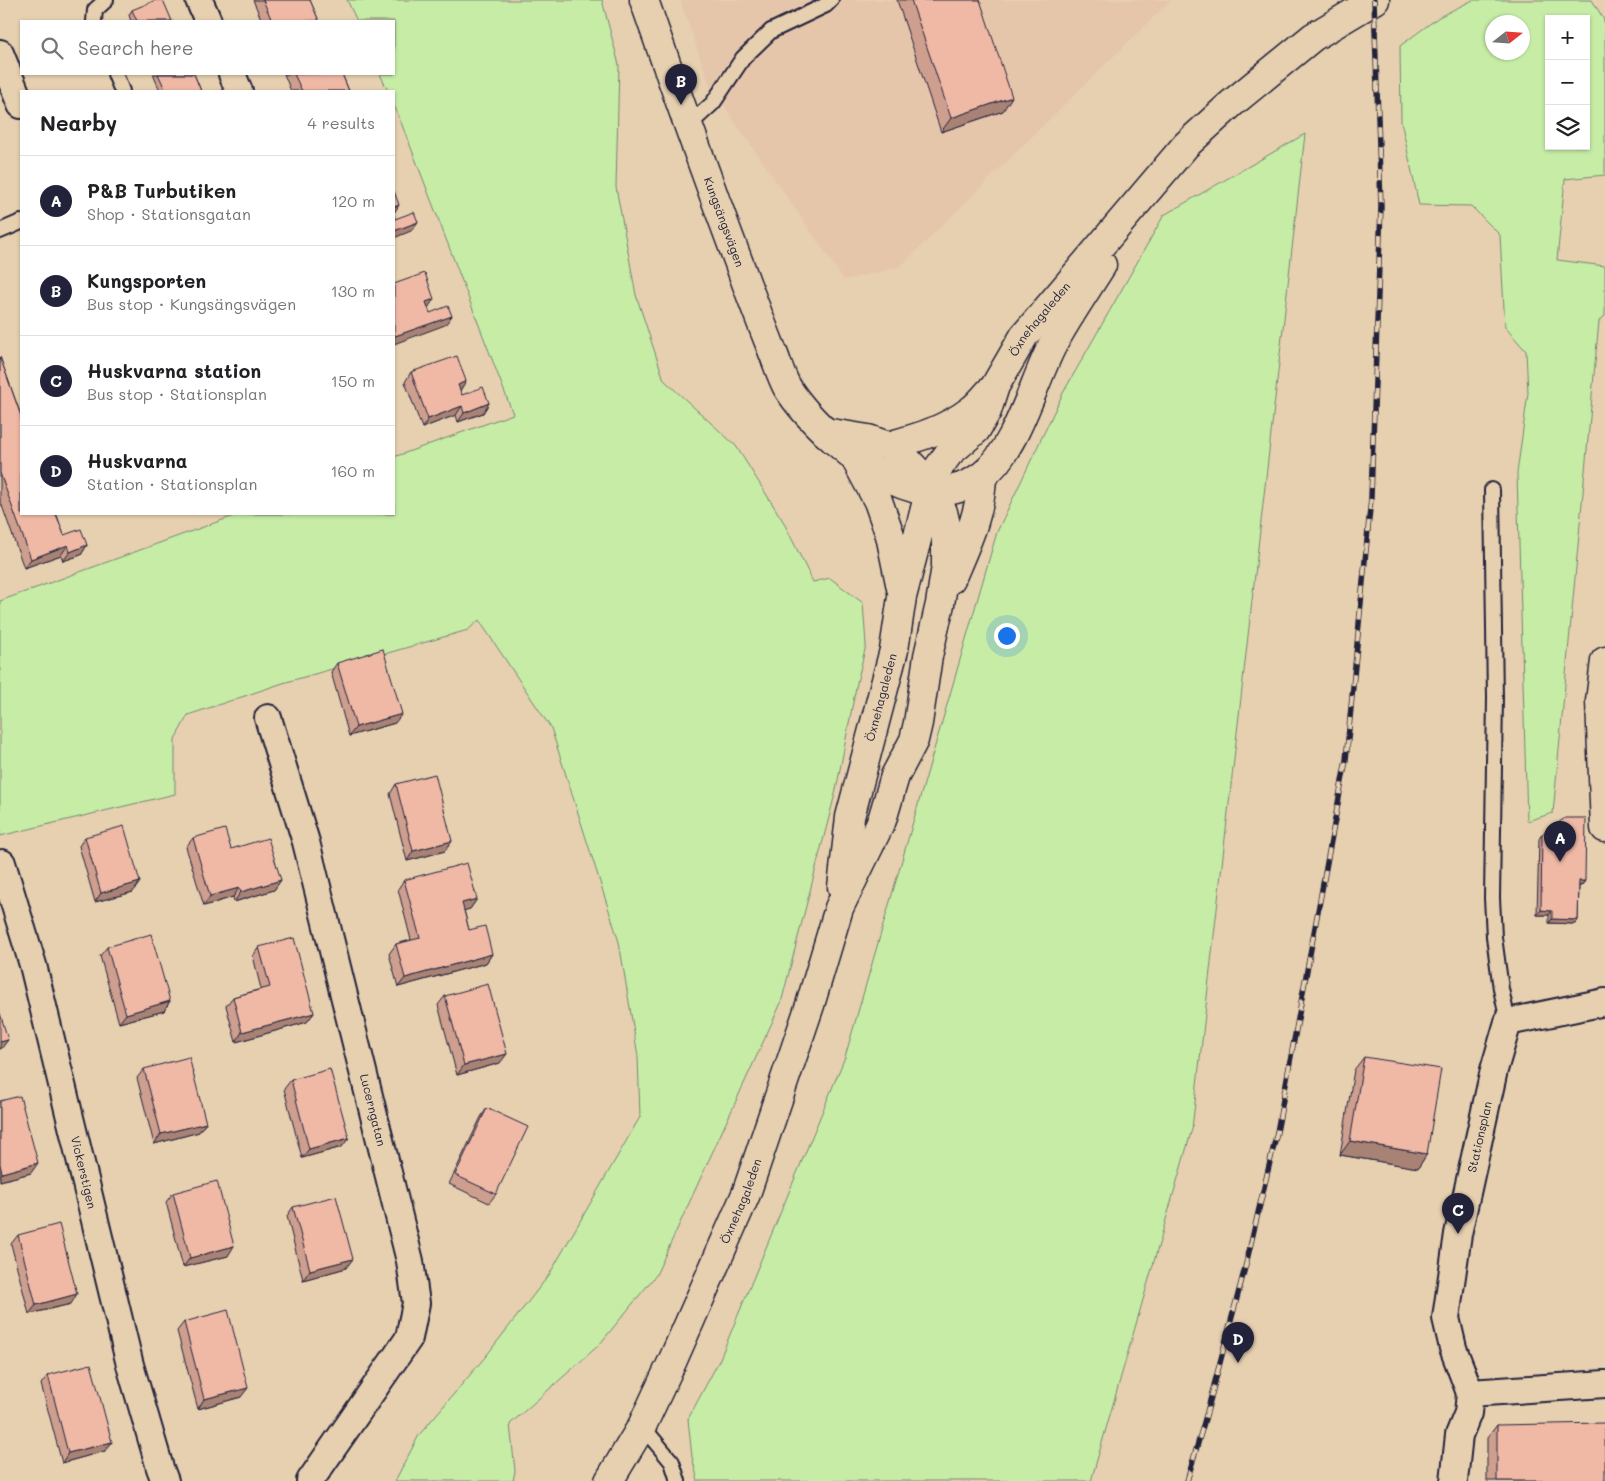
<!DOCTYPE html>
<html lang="en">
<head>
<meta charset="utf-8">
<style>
	body { margin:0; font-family:Mali,sans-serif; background:#f2f2f2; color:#202124 }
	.controls { position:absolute; right:15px; top:15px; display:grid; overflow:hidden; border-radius:0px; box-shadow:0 1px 4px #0004 }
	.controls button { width:45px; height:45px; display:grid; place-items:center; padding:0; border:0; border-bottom:1px solid #e0e0e0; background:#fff; color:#202124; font:25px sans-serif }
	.compass { position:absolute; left:1485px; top:15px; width:45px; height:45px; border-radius:50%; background:#fff; box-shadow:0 1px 4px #0004; rotate:73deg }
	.you { position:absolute; left:1006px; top:635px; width:18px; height:18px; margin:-12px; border:4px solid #fff; border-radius:50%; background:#1a73e8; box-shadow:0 0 0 8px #1a73e833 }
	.badge { display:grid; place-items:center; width:32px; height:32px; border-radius:50%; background:#22223b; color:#fff; font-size:16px; font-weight:700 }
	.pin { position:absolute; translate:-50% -41px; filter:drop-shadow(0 1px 2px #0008) }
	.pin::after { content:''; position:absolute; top:26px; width:18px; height:15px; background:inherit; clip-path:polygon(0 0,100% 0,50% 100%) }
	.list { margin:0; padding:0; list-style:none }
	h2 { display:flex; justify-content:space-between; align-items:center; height:65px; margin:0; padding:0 20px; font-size:21px }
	h2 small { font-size:16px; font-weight:400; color:#757577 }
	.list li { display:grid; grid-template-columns:32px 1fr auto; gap:15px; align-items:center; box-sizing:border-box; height:90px; padding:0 20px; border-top:1px solid #e0e0e0 }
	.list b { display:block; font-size:19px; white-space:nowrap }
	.list p { margin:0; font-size:16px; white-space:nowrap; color:#757577 }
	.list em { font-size:16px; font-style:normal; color:#757577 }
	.icon { flex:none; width:28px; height:28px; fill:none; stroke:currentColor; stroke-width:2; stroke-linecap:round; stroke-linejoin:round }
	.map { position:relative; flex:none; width:1605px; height:1481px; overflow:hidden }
	.search { position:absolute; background:#fff; box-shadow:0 1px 4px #0004; left:20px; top:20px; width:375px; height:55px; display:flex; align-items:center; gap:12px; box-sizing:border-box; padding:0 18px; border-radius:0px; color:#757577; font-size:19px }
	.panel { position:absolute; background:#fff; box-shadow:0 1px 4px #0004; left:20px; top:90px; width:375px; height:425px; border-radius:0px }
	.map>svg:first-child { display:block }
</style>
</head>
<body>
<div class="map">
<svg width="1605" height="1481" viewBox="0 0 1605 1481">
	<rect width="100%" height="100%" fill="#e7d0b0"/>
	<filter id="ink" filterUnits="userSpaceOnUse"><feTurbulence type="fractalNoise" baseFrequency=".02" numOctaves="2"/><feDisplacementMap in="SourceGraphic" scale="10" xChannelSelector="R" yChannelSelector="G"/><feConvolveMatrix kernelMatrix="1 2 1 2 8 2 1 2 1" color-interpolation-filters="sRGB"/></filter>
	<g filter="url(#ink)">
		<!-- built -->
		<polygon fill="#e6c6ab" points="680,0 1171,0 900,267 844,280 710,86"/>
		<!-- green -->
		<g fill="#c6eca6" stroke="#748770" fill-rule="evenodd">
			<polygon points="347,0 602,0 619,65 616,187 636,295 664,380 736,446 783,521 813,582 830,578 863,603 866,645 856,687 836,790 781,1003 656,1275 599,1345 510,1424 515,1471 513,1481 395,1481 419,1435 486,1356 549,1275 640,1117 638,1056 619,942 551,728 479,620 468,630 283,683 188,715 175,739 175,794 0,836 0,601 239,514 394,514 394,457 513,414 410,145 394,105 394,91 388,91 380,74 394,74 394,21 357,21"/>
			<path d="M1473,0H1592L1603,18L1605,24V175L1565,179L1557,260L1605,266V316L1599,321L1553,813L1527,821L1517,473L1528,393L1526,351L1505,327L1500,235L1471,206L1419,205L1401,121L1400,46L1439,17ZM1549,19H1586V146H1549ZM1522,22V52H1492V22Z"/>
			<polygon points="1305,134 1192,1129 1091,1481 698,1481 692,1457 688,1419 719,1361 845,1057 997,532 1063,393 1164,215"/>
		</g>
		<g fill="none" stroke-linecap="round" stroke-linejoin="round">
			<defs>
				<g id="service">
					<polyline points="94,21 95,10 106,0"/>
					<polyline points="115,74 122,91"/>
					<polyline points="688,126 713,103 743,58 771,31 826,5 831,0"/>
					<polyline points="0,231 21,222"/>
					<polyline points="1492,490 1495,698 1492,898 1494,937 1501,989 1508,1022"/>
					<polyline points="642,1426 672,1462 678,1481"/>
				</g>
				<g id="minor">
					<polyline points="199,0 208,21"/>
					<polyline points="0,53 21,105"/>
					<polyline points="232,74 239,91"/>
					<path id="s1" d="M268,718L306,842L410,1261L416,1303L409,1338L310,1481"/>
					<path id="s2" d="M2,863L33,965L130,1365L160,1468L165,1481"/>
					<polyline points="1605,1002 1508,1022 1494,1070 1458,1234 1446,1318 1453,1348 1470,1393 1605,1384"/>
					<polyline points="1454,1481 1459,1435 1468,1413 1470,1393"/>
				</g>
				<g id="tertiary">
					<path id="s3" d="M644,0C675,89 707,178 740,266C750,294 761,322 772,350C777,362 781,376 787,387C800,408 817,425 835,441C874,475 933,514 983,475C1016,450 1033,383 1052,346C1067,318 1085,292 1102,265"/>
					<path d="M888,446C917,438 945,430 970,411C977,406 983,399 989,392"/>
					<polyline points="857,462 878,501 890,535 901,588"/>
					<path d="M951,579C966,544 981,514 982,476"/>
					<polyline points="1605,661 1600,701 1605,828"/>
					<path id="s4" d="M842,887L850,817L894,650L902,597L934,474L949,453L976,430L987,411L995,386L1024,336L1186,145L1231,104L1313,37L1375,0"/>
					<path id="s5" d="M609,1481L642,1426L672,1362L746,1194L810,1005L839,908L882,820L895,776L914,740L918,723L928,656L940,604L946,566V525L943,512L923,477L907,460L888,446L868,439L825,432"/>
				</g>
			</defs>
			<!-- service casing -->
			<use href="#service" stroke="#22223b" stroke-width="18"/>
			<!-- minor casing -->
			<use href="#minor" stroke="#22223b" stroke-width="30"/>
			<!-- tertiary casing -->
			<use href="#tertiary" stroke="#22223b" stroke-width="31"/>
			<!-- service -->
			<use href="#service" stroke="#e7d0b0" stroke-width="14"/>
			<!-- minor -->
			<use href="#minor" stroke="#e7d0b0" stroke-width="26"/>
			<!-- tertiary -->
			<use href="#tertiary" stroke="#e7d0b0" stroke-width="28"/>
			<defs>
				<polyline id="rail" points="1187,1481 1207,1412 1247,1260 1277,1132 1346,760 1371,498 1381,206 1374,0"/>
			</defs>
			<!-- rail casing -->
			<use href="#rail" stroke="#22223b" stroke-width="5.5"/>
			<!-- rail -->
			<use href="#rail" stroke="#e7d0b0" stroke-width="4" stroke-dasharray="11" stroke-linecap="butt"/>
		</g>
		<!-- wall -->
		<g fill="#ce9f8f" stroke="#22223b">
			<polygon points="253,0 310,0 319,21 262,21"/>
			<polygon points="897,0 980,0 1003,111 941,132"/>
			<polygon points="132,10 172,21 131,21 129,15"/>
			<polygon points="153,74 194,74 201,91 160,91"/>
			<polygon points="284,74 342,74 349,91 291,91"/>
			<polygon points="0,357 64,535 87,545 81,555 63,561 61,555 24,568 0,500"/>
			<polygon points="411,372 460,390 462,395 489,403 483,413 458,422 456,415 422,428 405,382"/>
			<polygon points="337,663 395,723 349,736 331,672"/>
			<polygon points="396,784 452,841 445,851 407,861 390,794"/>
			<polygon points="1542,834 1585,881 1581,886 1579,886 1578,920 1575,924 1549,923 1549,915 1537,915 1539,839"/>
			<polygon points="85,837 133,892 95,902 79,846"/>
			<polygon points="193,838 231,849 281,880 274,890 234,902 233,897 204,906 186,847"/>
			<polygon points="404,880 477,899 470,909 464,910 469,930 492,954 486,963 398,987 389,954 396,944 411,940 398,889"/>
			<polygon points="107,947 170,1001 164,1011 119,1023 100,956"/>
			<polygon points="259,947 314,1013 307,1022 236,1042 226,1006 233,997 261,989 253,956"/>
			<polygon points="445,996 500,1063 457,1075 438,1005"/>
			<polygon points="1364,1057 1427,1154 1418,1168 1340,1155 1354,1070"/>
			<polygon points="144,1069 206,1123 199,1132 154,1144 137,1078"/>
			<polygon points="291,1080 342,1147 302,1158 284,1089"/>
			<polygon points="0,1101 31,1173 0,1181"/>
			<polygon points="487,1108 496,1194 489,1203 449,1184 481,1117"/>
			<polygon points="173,1193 228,1256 183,1267 166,1202"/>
			<polygon points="293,1207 346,1268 303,1280 287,1216"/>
			<polygon points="18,1235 71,1304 29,1314 11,1244"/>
			<polygon points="184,1322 241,1397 198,1409 177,1331"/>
			<polygon points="48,1375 112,1442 105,1451 62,1463 41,1384"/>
			<polygon points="1497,1425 1605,1481 1487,1481 1487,1438"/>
		</g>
		<!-- shaded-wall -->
		<g fill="#a88274" stroke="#22223b">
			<polygon points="1012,97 1003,111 941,132 951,118"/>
			<polygon points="399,205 394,213 394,207"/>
			<polygon points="418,222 411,231 394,238 394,231"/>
			<polygon points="434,299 428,308 426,302"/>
			<polygon points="452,316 445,325 394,344 394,338 395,336"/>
			<polygon points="466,381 460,391 458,385"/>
			<polygon points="489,403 483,413 458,422 464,413"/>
			<polygon points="462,406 456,415 422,428 428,419"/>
			<polygon points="68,545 61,555 24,568 31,559"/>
			<polygon points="87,545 81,555 63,561 70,552"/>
			<polygon points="402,714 395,723 349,736 356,727"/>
			<polygon points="452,841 445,851 407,861 413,851"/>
			<polygon points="281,880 274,890 234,902 241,892"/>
			<polygon points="1579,881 1585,881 1581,886 1576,885"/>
			<polygon points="140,882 133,892 95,902 101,893"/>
			<polygon points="239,888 233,897 204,906 210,896"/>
			<polygon points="477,899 470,909 456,913 462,903"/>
			<polygon points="1541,910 1552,911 1549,915 1537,915"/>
			<polygon points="1552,919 1578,920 1575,924 1549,923"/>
			<polygon points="492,954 486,963 398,987 405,978"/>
			<polygon points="170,1001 164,1011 119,1023 126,1014"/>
			<polygon points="314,1013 307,1022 236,1042 242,1032"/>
			<polygon points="8,1040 1,1049 0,1049 0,1042"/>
			<polygon points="507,1054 500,1063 457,1075 464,1065"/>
			<polygon points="206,1123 199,1132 154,1144 161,1134"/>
			<polygon points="349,1138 342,1147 302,1158 309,1149"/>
			<polygon points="1350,1141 1427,1154 1418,1168 1340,1155"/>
			<polygon points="38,1163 31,1173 0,1181 0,1176 2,1173"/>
			<polygon points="234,1246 228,1256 183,1267 190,1258"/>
			<polygon points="353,1259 346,1268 303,1280 310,1270"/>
			<polygon points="77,1294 71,1304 29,1314 36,1305"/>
			<polygon points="248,1388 241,1397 198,1409 204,1399"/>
			<polygon points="112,1442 105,1451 62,1463 68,1453"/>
		</g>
		<!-- building -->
		<g fill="#f0b9a6" stroke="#22223b">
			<polygon points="156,0 163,0 172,21 137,21 132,10"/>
			<polygon points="263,0 310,0 319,21 272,21"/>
			<polygon points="911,0 980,0 1012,97 951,118"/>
			<polygon points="158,74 194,74 201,91 166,91"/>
			<polygon points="294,74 342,74 349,91 302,91"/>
			<polygon points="394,191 399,205 394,207"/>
			<polygon points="414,212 418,222 394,231 394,214 395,219"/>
			<polygon points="425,273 434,299 426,302 430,313 448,306 452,316 395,336 394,331 394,284"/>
			<polygon points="457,356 466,381 458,385 462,395 483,387 489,403 464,413 462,406 428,419 411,372"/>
			<polygon points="0,357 21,416 21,514 56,514 64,535 81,529 87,545 70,552 68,545 31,559 0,473"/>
			<polygon points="383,649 402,714 356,727 337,663"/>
			<polygon points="435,774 452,841 413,851 396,784"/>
			<polygon points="1565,818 1586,818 1585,881 1579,881 1578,920 1552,919 1552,911 1541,910 1542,834"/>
			<polygon points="124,826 140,882 101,893 85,837"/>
			<polygon points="225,829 231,849 268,838 281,880 241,892 239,888 210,896 193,838"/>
			<polygon points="467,863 477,899 462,903 469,930 485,926 492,954 405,978 396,944 420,938 404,880"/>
			<polygon points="151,934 170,1001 126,1014 107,947"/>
			<polygon points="294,938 314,1013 242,1032 233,997 270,987 259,947"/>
			<polygon points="488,984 507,1054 464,1065 445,996"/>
			<polygon points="0,1013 8,1040 0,1042"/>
			<polygon points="189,1057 206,1123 161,1134 144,1069"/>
			<polygon points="1364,1057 1441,1069 1427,1154 1350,1141"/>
			<polygon points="330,1069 349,1138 309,1149 291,1080"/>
			<polygon points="20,1096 38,1163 2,1173 0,1164 0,1101"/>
			<polygon points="487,1108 528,1127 496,1194 455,1175"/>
			<polygon points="217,1181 234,1246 190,1258 173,1193"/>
			<polygon points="336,1196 353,1259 310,1270 293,1207"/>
			<polygon points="59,1224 77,1294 36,1305 18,1235"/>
			<polygon points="228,1310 248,1388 204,1399 184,1322"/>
			<polygon points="91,1364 112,1442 68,1453 48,1375"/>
			<polygon points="1605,1423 1605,1481 1497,1481 1497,1425"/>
		</g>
	</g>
	<g text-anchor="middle" stroke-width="4.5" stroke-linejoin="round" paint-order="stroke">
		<!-- street labels -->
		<g font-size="12" fill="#22223b" stroke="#e7d0b0">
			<text dy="4" stroke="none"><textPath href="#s3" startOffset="236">Kungsängsvägen</textPath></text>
			<text dy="4" stroke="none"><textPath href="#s4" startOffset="614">Öxnehagaleden</textPath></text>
			<text dy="4" stroke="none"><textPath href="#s4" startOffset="194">Öxnehagaleden</textPath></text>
			<text dy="4" stroke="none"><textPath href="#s1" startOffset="406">Lucerngatan</textPath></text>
			<text transform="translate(1480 1137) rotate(-77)" y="4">Stationsplan</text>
			<text dy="4" stroke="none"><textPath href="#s2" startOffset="320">Vickerstigen</textPath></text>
			<text dy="4" stroke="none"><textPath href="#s5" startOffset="310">Öxnehagaleden</textPath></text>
		</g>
	</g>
</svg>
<div class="controls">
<button>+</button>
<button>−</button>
<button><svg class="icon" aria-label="layers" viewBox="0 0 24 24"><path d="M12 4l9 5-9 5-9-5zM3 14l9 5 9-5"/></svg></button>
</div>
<svg class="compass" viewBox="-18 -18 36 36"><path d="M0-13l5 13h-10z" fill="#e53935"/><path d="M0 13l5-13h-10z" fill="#757577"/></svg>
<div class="you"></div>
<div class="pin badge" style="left:1560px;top:862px">A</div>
<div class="pin badge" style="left:681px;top:105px">B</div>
<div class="pin badge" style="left:1458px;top:1234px">C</div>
<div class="pin badge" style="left:1238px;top:1363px">D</div>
<div class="search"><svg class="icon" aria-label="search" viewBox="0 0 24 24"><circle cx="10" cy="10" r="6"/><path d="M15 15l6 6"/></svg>Search here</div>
<section class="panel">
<h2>Nearby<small>4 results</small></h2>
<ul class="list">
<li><span class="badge">A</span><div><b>P&amp;B Turbutiken</b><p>Shop · Stationsgatan</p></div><em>120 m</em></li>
<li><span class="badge">B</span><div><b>Kungsporten</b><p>Bus stop · Kungsängsvägen</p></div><em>130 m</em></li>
<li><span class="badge">C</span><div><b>Huskvarna station</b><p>Bus stop · Stationsplan</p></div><em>150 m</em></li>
<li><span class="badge">D</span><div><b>Huskvarna</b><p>Station · Stationsplan</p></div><em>160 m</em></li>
</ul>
</section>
</div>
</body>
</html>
